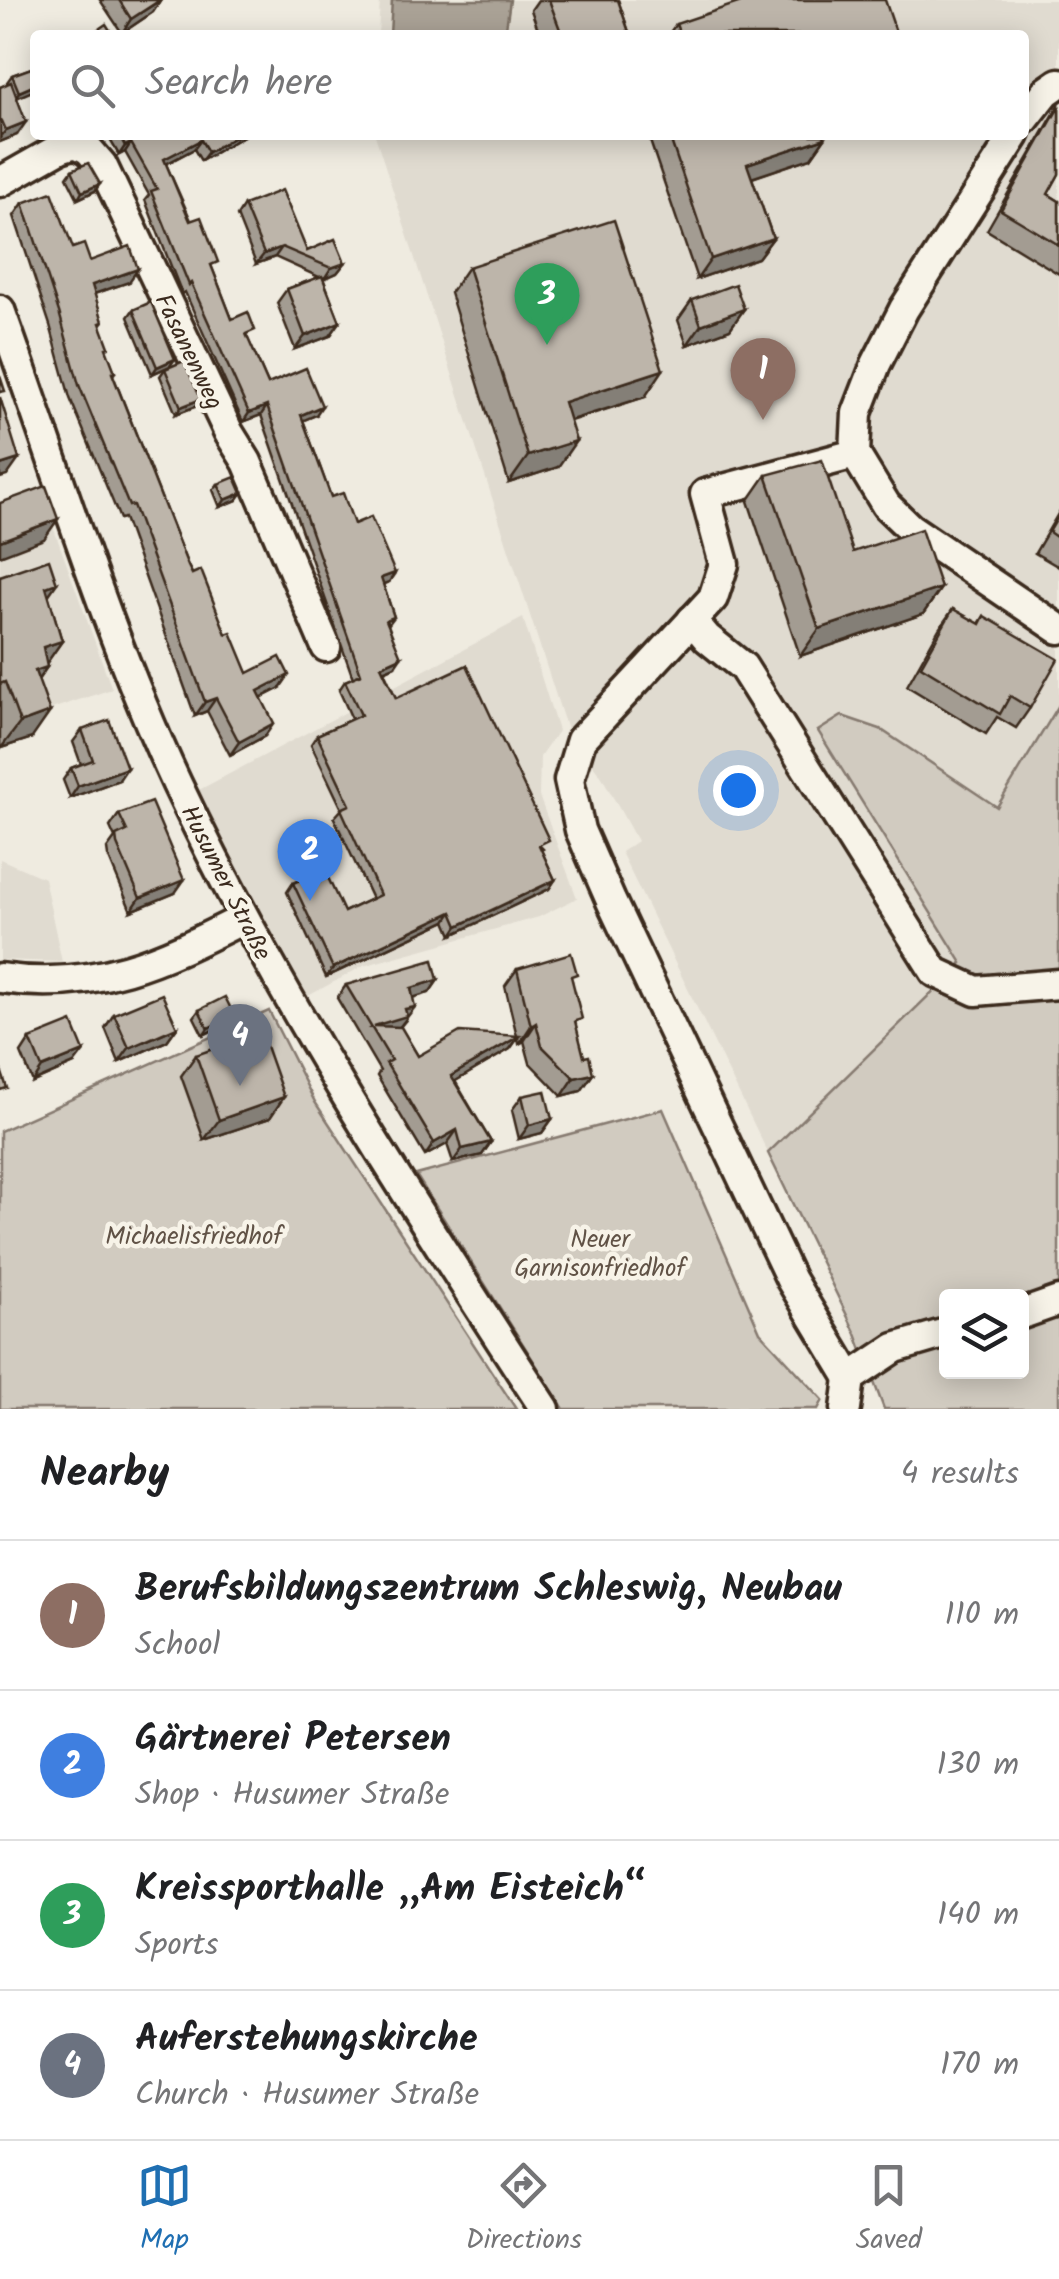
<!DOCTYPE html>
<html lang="en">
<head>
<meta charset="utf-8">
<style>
	body { margin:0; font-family:Kalam,sans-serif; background:#f6f6f6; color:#202124 }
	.controls { position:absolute; right:30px; bottom:30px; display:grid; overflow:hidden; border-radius:10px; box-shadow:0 5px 25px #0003 }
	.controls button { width:90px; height:90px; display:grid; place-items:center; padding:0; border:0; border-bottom:2px solid #e0e0e0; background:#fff; color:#202124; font:50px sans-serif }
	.you { position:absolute; left:738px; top:790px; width:35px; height:35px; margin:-25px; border:8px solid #fff; border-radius:50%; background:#1a73e8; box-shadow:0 0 0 15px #1a73e833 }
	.badge { display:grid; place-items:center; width:65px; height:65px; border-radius:50%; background:#1f6fb2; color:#fff; font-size:32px; font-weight:700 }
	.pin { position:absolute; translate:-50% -82px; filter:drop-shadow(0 2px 5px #0008) }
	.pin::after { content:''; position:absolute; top:52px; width:35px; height:30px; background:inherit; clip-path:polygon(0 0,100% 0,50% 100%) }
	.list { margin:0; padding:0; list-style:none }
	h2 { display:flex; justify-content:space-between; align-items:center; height:130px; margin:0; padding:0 40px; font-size:42px }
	h2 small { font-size:32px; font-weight:400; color:#757577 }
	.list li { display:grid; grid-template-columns:65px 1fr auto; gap:30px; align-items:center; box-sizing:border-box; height:150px; padding:0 40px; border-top:2px solid #e0e0e0 }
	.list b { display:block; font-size:38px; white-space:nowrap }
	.list p { margin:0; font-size:32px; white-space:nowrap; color:#757577 }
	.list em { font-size:32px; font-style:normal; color:#757577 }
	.icon { flex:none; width:55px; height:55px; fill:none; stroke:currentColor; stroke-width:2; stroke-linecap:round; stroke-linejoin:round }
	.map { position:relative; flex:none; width:1059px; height:1409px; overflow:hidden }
	.search { position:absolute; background:#fff; box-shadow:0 5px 25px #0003; left:30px; right:30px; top:30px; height:110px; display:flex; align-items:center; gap:25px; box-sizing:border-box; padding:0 35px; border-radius:10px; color:#757577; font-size:38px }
	.sheet { height:730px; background:#fff }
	nav { display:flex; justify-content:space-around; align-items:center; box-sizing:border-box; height:140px; border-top:2px solid #e0e0e0; background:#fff; font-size:28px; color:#757577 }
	nav a { display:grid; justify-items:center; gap:5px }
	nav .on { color:#1f6fb2 }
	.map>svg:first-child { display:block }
</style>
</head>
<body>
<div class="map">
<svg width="1059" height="1409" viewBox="0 0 1059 1409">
	<rect width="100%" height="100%" fill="#efebe0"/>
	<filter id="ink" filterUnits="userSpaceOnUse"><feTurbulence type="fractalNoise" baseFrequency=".01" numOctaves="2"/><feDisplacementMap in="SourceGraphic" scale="20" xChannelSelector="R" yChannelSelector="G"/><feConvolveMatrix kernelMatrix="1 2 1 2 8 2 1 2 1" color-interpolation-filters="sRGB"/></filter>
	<g filter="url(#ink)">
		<!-- built -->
		<g fill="#e0dbd0">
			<polygon points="380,0 1059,0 1059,705 997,807 879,729 962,963 768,1153 621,852 637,841 602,777 567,730 375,135 1024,135 1024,35 378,35"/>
			<polygon points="40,491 112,689 0,726 0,507"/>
			<polygon points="523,618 558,731 540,757 539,796 577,898 539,917 363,966 308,996 259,911 199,790"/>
			<polygon points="0,859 44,878 62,962 0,960"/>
		</g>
		<!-- green -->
		<g fill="#d1cbc0" stroke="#867a6f" stroke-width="2.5" fill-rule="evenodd">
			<path d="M1059,705V1409H884L856,1334L768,1153L962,963L818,731L842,716L880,729L997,807ZM946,1296H1022V1372H946Z"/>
			<polygon points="269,1011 315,1102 516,1409 0,1409 0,1131"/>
			<polygon points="663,1109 760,1332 823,1400 818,1409 564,1409 416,1175"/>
		</g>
		<!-- water -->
		<polygon fill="#aaa296" stroke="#7e7266" stroke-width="2.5" points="392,0 510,0 505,35 390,35"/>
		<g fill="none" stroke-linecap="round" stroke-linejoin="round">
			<defs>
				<g id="minor">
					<polyline points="1024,120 1046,92 1059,83"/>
					<polyline points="0,182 60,148 76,143 89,150 102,165 229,433 247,462 326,647"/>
					<path d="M0,310C57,468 106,632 177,784C281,1004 413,1206 545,1409"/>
					<polyline points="855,454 857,413 876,364 904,309 1015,135"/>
					<polyline points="692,620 707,638 743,667 935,972 976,991 1059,984"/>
					<path d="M0,978C97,992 160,961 243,919"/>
					<polyline points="1022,1314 1059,1301"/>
					<polyline points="850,1378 791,1280 611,901 580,830 569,780 581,740 713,598 724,564 705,494 855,454 886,505 910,528 1059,629"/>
					<polyline points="850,1378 895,1348 946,1333"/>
					<polyline points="846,1409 850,1378"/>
				</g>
			</defs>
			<!-- minor casing -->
			<use href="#minor" stroke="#3b2a1e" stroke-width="35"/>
			<!-- minor -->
			<use href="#minor" stroke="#f7f3e8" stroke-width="28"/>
		</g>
		<!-- wall -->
		<g fill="#a39c92" stroke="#3b2a1e" stroke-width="2.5">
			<polygon points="100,0 161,0 153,12 122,33"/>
			<polygon points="538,0 618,0 630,35 540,35 531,10"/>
			<polygon points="676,24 897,35 668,35"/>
			<polygon points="34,67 17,98 17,135 0,142 0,87 8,84 7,82 12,75"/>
			<polygon points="1059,105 1059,174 1048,194 1059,201 1059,274 987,230"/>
			<polygon points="111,135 245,135 201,161 194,149 166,164 213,270 232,319 248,339 268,384 316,415 303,420 331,497 354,524 389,582 383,584 394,617 388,625 395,666 384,671 396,698 543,849 541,850 555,880 549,889 452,935 446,921 326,977 287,892 293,883 344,912 372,899 334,818 342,809 311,744 317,735 352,719 339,690 345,681 353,678 261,415 243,422 185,292 182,294 145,200 149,195 125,152 119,155 109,138"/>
			<polygon points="650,135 824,135 825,138 811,158 752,178 773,238 758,258 697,279 649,138"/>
			<polygon points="72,170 95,191 78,199 67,177"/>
			<polygon points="23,203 73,248 90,261 129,282 94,294 103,322 101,325 106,351 115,372 113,375 188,566 248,673 280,688 261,698 265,736 230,755 207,711 195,716 124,518 120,519 70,398 50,325 14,216"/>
			<polygon points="244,205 307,251 345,263 337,273 323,278 340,322 330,336 295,349 277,303 287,289 319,277 275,257 256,264 237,216"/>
			<polygon points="468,267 645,397 570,421 558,467 509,483 450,293"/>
			<polygon points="692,300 744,309 730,329 687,345 678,320"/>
			<polygon points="133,310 170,366 152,374 128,317"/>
			<polygon points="165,369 197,406 176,414 160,376"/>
			<polygon points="766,475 853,552 941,588 923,614 800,656 748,501"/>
			<polygon points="218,484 242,493 237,500 220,507 213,490"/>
			<polygon points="1059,512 1059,567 1035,553"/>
			<polygon points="0,576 48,595 62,641 46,663 47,667 38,680 32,738 1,748 0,744"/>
			<polygon points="953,609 979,624 984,616 1030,708 1016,728 997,717 986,734 907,686 939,629"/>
			<polygon points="82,730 119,780 70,798 63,780 71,768 81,764 73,742"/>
			<polygon points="119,814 175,893 131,911 108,856 107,849 115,838 110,827"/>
			<polygon points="517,969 572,981 576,1028 584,1057 593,1074 581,1091 562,1096 530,1063 524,1041 519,1044 518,1038 510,1049 455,1081 491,1142 482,1155 453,1162 447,1144 425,1156 377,1076 380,1071 337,998 346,985 438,980 429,993 413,997 406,1020 400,1027 418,1056 517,1036 505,986"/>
			<polygon points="199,1010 230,1022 203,1035 194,1017"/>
			<polygon points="114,1014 177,1027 167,1041 119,1062 105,1028"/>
			<polygon points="30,1039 74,1064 33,1082 21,1053"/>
			<polygon points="196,1055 270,1118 204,1140 181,1076"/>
			<polygon points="522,1096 552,1119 542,1133 519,1139 512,1110"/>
		</g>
		<!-- shaded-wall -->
		<g fill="#847f77" stroke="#3b2a1e" stroke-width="2.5">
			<polygon points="161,0 153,12 122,33 131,19"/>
			<polygon points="35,85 35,90 14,99 19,92"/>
			<polygon points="26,122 17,135 0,142 0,138 6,130"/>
			<polygon points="238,135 245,135 201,161 208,152"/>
			<polygon points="825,138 811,158 733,184 747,164"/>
			<polygon points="201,140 194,149 158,168 164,159"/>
			<polygon points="131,143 125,152 119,155 125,146"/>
			<polygon points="100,184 95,191 78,199 82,192"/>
			<polygon points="773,238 758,258 697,279 711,259"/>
			<polygon points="282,247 275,257 256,264 264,254"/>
			<polygon points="345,263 337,273 324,279 331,268"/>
			<polygon points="138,269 129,282 82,298 92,285"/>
			<polygon points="744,309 730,329 687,345 701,325"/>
			<polygon points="340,322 330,336 295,349 305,336"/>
			<polygon points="175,359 170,366 152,374 157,367"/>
			<polygon points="663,370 645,397 545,428 564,402"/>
			<polygon points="201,399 197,406 176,414 181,407"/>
			<polygon points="267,406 261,415 243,422 249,413"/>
			<polygon points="322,406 316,415 295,424 301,415"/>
			<polygon points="576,441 558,467 509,483 528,456"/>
			<polygon points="19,459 7,476 0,478 0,465"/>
			<polygon points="242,493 237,500 220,507 225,500"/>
			<polygon points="58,519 44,539 0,556 0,541"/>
			<polygon points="395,573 389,582 375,587 381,578"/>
			<polygon points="57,583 39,609 46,587"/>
			<polygon points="941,588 923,614 800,656 819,629"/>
			<polygon points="62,641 44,667 43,647"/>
			<polygon points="401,657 395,666 375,674 381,666"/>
			<polygon points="47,667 29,692 35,671"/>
			<polygon points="289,675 280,688 248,704 258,691"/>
			<polygon points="216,698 207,711 195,716 205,702"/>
			<polygon points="50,712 32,738 1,748 20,723"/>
			<polygon points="274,723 265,736 230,755 239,742"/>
			<polygon points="127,768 119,780 70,798 78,786"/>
			<polygon points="184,880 175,893 131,911 140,898"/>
			<polygon points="555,880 549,889 452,935 458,926"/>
			<polygon points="452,912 446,921 326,977 333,968"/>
			<polygon points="438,980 429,993 402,1001 411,988"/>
			<polygon points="415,1007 398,1029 372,1028 405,1009"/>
			<polygon points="234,1015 230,1022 203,1035 208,1028"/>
			<polygon points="536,1023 524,1041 519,1044 531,1026"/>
			<polygon points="177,1027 167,1041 119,1062 129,1048"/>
			<polygon points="519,1036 510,1049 442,1089 451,1076"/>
			<polygon points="84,1051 74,1064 33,1082 42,1068"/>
			<polygon points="593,1074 581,1091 562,1096 574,1078"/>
			<polygon points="284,1097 270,1118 204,1140 219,1120"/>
			<polygon points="552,1119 542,1133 519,1139 529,1125"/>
			<polygon points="457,1130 447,1144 425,1156 434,1143"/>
			<polygon points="491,1142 482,1155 453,1162 462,1149"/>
		</g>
		<!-- building -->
		<g fill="#bdb5aa" stroke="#3b2a1e" stroke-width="2.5">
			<polygon points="119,0 160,0 131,19"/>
			<polygon points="549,0 618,0 630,35 562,35"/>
			<polygon points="747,0 885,0 897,35 680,35 676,24"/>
			<polygon points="106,24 113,35 90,35"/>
			<polygon points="34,67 35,85 19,92 12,75"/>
			<polygon points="11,82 26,122 6,130 2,121 0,122 0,87"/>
			<polygon points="1059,107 1059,174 1048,194 1059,201 1059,245 1001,210"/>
			<polygon points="119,135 238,135 208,152 201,140 164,159 190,221 201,217 218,262 211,265 232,319 248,312 255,330 246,334 268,384 306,368 322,406 301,415 331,497 343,493 354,524 371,517 395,573 381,578 394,617 386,620 401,657 381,666 396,698 467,665 549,840 539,845 555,880 458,926 452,912 333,968 293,883 324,869 344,912 380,895 341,809 350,805 317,735 361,715 345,681 361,674 267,406 249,413 191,283 189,285 151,191 157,189 131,143 125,146"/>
			<polygon points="669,135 824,135 825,138 747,164 773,238 711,259"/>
			<polygon points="88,163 100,184 82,192 72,170"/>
			<polygon points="282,190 307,251 335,239 345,263 331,268 282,247 264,254 244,205"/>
			<polygon points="52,192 73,248 84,244 90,261 130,246 138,269 92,285 103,322 100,323 109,347 106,348 115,372 112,373 188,566 192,574 201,570 226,634 231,632 248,673 280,657 289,675 258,691 274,723 239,742 216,698 205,702 133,505 129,506 79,385 59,312 23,203"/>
			<polygon points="614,220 663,370 564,402 576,441 528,456 468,267"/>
			<polygon points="322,276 340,322 305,336 287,289"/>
			<polygon points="735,284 744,309 701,325 692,300"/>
			<polygon points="151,302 175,359 157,367 133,310"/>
			<polygon points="184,361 201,399 181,407 165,369"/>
			<polygon points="0,376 5,391 0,392"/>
			<polygon points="0,397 19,459 0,465"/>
			<polygon points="822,460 853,552 921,529 941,588 819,629 766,475"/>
			<polygon points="235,477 242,493 225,500 218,484"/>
			<polygon points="46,486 58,519 0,541 0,503"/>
			<polygon points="1059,515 1059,539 1049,532"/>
			<polygon points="49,559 57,583 46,587 62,641 43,647 47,667 35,671 50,712 20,723 5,682 0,684 0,576"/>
			<polygon points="953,609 980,624 984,616 1058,659 1030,708 1010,696 1000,714 921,666"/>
			<polygon points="109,720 127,768 78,786 71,768 93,760 82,730"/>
			<polygon points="151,802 184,880 140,898 117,844 116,836 127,831 119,814"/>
			<polygon points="571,953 577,974 571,976 582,1019 575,1021 584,1057 589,1056 593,1074 574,1078 542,1046 536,1023 531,1026 517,969"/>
			<polygon points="433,960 438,980 411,988 415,1007 405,1009 407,1016 374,1026 401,1027 418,1056 460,1032 519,1036 451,1076 491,1142 462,1149 457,1130 434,1143 386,1063 391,1060 346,985"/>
			<polygon points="162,994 177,1027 129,1048 114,1014"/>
			<polygon points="225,997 234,1015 208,1028 199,1010"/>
			<polygon points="72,1022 84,1051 42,1068 30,1039"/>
			<polygon points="261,1032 284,1097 219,1120 196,1055"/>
			<polygon points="0,1067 7,1088 0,1090"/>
			<polygon points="545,1091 552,1119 529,1125 522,1096"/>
		</g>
	</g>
	<g text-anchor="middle" stroke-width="9" stroke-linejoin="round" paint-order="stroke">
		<!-- street labels -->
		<g font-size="25" fill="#3b2a1e" stroke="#f7f3e8">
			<text transform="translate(190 351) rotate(64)" y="9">Fasanenweg</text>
			<text transform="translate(227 882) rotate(63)" y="9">Husumer Straße</text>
		</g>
		<!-- park labels -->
		<g font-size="25" fill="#605246" stroke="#f7f3e8">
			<text x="194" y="1244">Michaelisfriedhof</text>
			<text x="600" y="1247">Neuer<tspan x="600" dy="29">Garnisonfriedhof</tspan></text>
		</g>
	</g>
</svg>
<div class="controls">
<button><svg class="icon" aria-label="layers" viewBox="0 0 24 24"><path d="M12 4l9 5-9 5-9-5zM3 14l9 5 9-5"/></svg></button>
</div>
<div class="you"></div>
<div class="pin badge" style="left:763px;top:420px;background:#8d6e63">1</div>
<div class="pin badge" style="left:310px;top:901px;background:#3f7fe0">2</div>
<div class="pin badge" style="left:547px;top:345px;background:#2e9e5b">3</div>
<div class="pin badge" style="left:240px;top:1086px;background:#6b7280">4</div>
<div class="search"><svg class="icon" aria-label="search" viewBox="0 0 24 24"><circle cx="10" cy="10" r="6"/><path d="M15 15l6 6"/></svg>Search here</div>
</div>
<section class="sheet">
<h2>Nearby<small>4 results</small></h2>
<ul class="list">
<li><span class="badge" style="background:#8d6e63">1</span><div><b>Berufsbildungszentrum Schleswig, Neubau</b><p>School</p></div><em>110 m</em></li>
<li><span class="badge" style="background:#3f7fe0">2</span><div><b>Gärtnerei Petersen</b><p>Shop · Husumer Straße</p></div><em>130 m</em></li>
<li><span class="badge" style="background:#2e9e5b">3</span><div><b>Kreissporthalle „Am Eisteich“</b><p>Sports</p></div><em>140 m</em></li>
<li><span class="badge" style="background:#6b7280">4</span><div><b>Auferstehungskirche</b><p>Church · Husumer Straße</p></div><em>170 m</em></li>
</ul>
</section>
<nav>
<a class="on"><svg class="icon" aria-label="map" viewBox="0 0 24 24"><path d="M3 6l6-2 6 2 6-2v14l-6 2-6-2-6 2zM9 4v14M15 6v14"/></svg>Map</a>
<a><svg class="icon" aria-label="directions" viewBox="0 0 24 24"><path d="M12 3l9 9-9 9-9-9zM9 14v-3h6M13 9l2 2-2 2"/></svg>Directions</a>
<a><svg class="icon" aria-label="saved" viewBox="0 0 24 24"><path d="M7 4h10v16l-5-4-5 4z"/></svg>Saved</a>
</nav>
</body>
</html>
